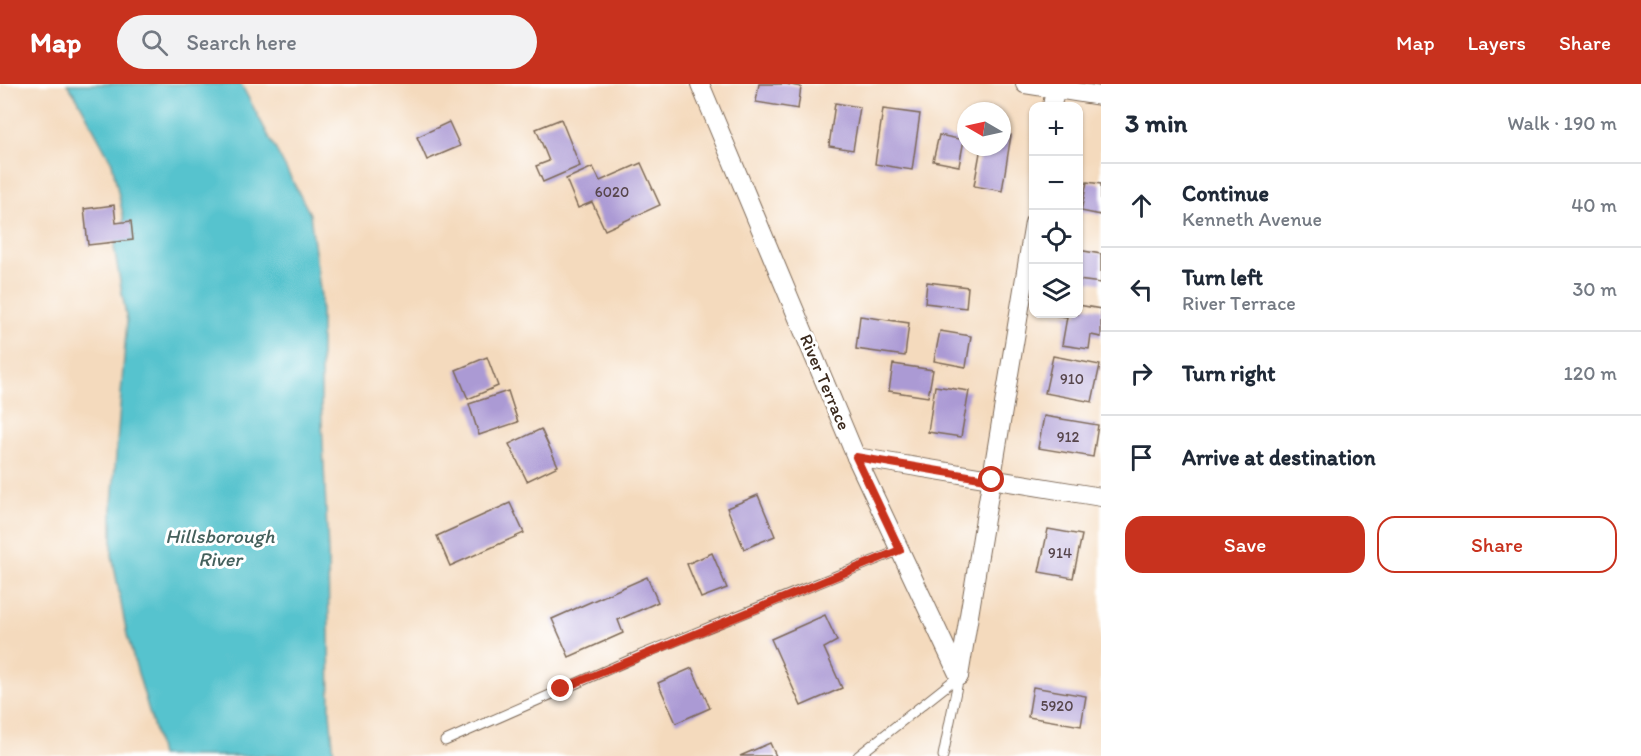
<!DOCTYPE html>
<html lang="en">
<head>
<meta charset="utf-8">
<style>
	body { margin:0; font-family:Itim,sans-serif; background:#f2f2f3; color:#1f2937 }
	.controls { position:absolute; right:18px; top:18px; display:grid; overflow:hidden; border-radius:12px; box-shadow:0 2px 4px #0004 }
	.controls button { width:54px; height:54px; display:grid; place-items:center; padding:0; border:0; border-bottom:2px solid #e0e1e3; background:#fff; color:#1f2937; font:30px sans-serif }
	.compass { position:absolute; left:957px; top:18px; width:54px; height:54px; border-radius:50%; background:#fff; box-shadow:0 2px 4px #0004; rotate:279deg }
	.stop { position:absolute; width:18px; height:18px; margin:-14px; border:4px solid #c8321e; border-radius:50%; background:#fff }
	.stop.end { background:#c8321e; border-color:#fff; box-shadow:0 2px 6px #0008 }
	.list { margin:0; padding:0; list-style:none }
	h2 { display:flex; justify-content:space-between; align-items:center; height:78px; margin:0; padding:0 24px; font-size:26px }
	h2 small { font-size:20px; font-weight:400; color:#747a83 }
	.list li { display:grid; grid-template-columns:39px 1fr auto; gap:18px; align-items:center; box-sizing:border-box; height:84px; padding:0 24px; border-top:2px solid #e0e1e3 }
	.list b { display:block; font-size:22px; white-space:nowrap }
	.list p { margin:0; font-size:20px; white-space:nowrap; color:#747a83 }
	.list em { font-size:20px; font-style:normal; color:#747a83 }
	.actions { display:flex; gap:12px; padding:18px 24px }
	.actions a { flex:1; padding:14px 0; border:2px solid #c8321e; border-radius:18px; text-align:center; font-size:21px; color:#c8321e }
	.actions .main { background:#c8321e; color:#fff }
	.icon { flex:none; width:33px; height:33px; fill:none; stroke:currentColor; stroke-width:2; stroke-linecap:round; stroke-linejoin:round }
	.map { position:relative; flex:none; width:1101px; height:672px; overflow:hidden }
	header { display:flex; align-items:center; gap:36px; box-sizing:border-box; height:84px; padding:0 30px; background:#c8321e; color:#fff }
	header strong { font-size:28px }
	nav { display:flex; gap:33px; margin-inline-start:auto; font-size:21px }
	.search { width:420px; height:54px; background:#f2f2f3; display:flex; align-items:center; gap:15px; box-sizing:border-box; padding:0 21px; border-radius:33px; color:#747a83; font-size:22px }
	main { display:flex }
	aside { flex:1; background:#fff }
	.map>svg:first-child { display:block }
</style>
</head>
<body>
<header>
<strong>Map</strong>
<div class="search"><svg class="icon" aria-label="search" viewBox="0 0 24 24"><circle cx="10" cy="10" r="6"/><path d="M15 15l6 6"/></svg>Search here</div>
<nav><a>Map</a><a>Layers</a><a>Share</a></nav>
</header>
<main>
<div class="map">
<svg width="1101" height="672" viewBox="0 0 1101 672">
	<rect width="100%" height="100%" fill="#fff"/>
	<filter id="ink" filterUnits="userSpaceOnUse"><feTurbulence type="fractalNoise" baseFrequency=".0167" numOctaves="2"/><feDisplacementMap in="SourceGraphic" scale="12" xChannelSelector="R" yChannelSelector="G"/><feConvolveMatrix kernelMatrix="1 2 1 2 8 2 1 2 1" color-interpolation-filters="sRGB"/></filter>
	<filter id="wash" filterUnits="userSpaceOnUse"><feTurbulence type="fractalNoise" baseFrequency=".008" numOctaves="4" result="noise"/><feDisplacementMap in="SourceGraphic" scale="24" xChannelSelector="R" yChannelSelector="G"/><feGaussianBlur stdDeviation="1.35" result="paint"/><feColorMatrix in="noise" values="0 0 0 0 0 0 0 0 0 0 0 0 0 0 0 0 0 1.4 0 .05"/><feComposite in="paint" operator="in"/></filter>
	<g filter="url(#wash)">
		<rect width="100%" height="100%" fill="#f4dabd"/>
		<!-- water -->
		<polygon fill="#56c3ce" stroke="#487676" stroke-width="1.5" points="67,0 241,0 310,130 321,213 321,316 328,469 330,628 334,672 160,672 155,648 127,551 112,471 112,420 127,237 114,163 124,136 112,79 77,14"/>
		<g id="blocks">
			<!-- building -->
			<g fill="#ab9ad4">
				<polygon points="759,0 786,0 801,3 798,25 756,18"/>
				<polygon points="835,19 860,23 853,66 829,62"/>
				<polygon points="883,25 920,30 912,86 875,80"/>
				<polygon points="561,35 580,82 543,98 536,82 549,77 536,45"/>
				<polygon points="449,38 460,62 427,76 417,53"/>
				<polygon points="1002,49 1011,51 1002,107 974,102 981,63 1002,63"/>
				<polygon points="939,51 964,56 959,82 933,77"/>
				<polygon points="641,79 660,121 605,146 592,118 578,124 566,95 593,83 600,97"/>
				<polygon points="1087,98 1101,100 1101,131 1081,127"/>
				<polygon points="114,121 116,139 131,137 133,156 88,161 84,125"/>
				<polygon points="1078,166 1101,170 1101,199 1078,196"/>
				<polygon points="927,198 968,203 966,224 925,219"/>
				<polygon points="1078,221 1101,225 1101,253 1091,251 1089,265 1062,261 1067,233 1053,231 1078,230"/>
				<polygon points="860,232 909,239 905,272 856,265"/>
				<polygon points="940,247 971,252 966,283 934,277"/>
				<polygon points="1053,272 1100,281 1092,318 1045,309"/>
				<polygon points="487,273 498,302 468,315 456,286"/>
				<polygon points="893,280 933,286 928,313 889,307"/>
				<polygon points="935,302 969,307 961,353 928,348"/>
				<polygon points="508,307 518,338 479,351 469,320"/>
				<polygon points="1044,332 1098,341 1093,373 1038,364"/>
				<polygon points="541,345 558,382 527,397 509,360"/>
				<polygon points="758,411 775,452 744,465 727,424"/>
				<polygon points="510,419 524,449 450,482 437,452"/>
				<polygon points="1048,445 1082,451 1073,494 1039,488"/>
				<polygon points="712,469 727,504 701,514 687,480"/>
				<polygon points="647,493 658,518 618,536 623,549 569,573 552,535"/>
				<polygon points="825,531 837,557 824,564 842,604 801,622 771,555"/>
				<polygon points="692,584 710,624 676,639 658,599"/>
				<polygon points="1033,603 1086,612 1081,642 1028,633"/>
				<polygon points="770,659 776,672 740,672"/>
			</g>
		</g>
	</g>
	<g filter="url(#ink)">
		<use href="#blocks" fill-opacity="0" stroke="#7c6856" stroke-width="1.5"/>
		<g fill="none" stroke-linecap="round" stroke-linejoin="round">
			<defs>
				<g id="service">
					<polyline points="445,657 641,571 900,466"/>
					<polyline points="858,672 959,592"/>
					<polyline points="943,672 959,592"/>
				</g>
				<g id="minor">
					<polyline points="700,0 856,373 959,592"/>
					<polyline points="1025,0 1101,12"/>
					<polyline points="1052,22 1056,0"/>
					<polyline points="856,373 1101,413"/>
					<polyline points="959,592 1034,139"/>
				</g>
			</defs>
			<!-- service casing -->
			<use href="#service" stroke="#7c6856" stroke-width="11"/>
			<!-- minor casing -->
			<use href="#minor" stroke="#7c6856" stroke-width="20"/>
			<!-- service -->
			<use href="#service" stroke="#fff" stroke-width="9"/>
			<!-- minor -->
			<use href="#minor" stroke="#fff" stroke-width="18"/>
		</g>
	</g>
	<g fill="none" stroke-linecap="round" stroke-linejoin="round" filter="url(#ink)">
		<!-- route -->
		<polyline stroke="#c8321e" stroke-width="8" points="561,605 900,466 856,373 992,396"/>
	</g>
	<g text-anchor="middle" stroke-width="6" stroke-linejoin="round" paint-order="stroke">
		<!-- number labels -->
		<g font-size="15" fill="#57464c">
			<text x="612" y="113">6020</text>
			<text x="1072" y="300">910</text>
			<text x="1068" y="358">912</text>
			<text x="1060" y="474">914</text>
			<text x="1057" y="627">5920</text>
		</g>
		<!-- street labels -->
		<g font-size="18" fill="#3b2a1e" stroke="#fff">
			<text transform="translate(825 298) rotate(67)" y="6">River Terrace</text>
		</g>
		<!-- water labels -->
		<g font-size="20" font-style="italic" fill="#44605c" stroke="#fff">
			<text x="220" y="459">Hillsborough<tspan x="220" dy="23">River</tspan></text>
		</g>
	</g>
</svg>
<div class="controls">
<button>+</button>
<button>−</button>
<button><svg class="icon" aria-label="locate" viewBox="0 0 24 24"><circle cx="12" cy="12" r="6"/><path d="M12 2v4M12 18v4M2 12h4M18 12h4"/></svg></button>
<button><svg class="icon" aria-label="layers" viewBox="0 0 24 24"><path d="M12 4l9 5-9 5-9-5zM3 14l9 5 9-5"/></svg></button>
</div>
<svg class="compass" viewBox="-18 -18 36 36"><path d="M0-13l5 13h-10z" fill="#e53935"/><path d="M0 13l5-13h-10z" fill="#747a83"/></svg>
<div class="stop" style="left:992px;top:396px"></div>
<div class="stop end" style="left:561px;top:605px"></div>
</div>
<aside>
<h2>3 min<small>Walk · 190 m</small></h2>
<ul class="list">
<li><svg class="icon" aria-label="ahead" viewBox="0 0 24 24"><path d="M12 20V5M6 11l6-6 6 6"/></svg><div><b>Continue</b><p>Kenneth Avenue</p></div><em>40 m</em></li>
<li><svg class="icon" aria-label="left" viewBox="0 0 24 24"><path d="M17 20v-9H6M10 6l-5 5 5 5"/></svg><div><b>Turn left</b><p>River Terrace</p></div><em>30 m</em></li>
<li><svg class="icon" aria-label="right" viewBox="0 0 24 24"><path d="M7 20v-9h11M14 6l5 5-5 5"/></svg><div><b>Turn right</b></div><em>120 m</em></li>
<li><svg class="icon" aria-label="arrive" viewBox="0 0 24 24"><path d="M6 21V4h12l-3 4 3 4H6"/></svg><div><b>Arrive at destination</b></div></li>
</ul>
<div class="actions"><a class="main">Save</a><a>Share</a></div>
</aside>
</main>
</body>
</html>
